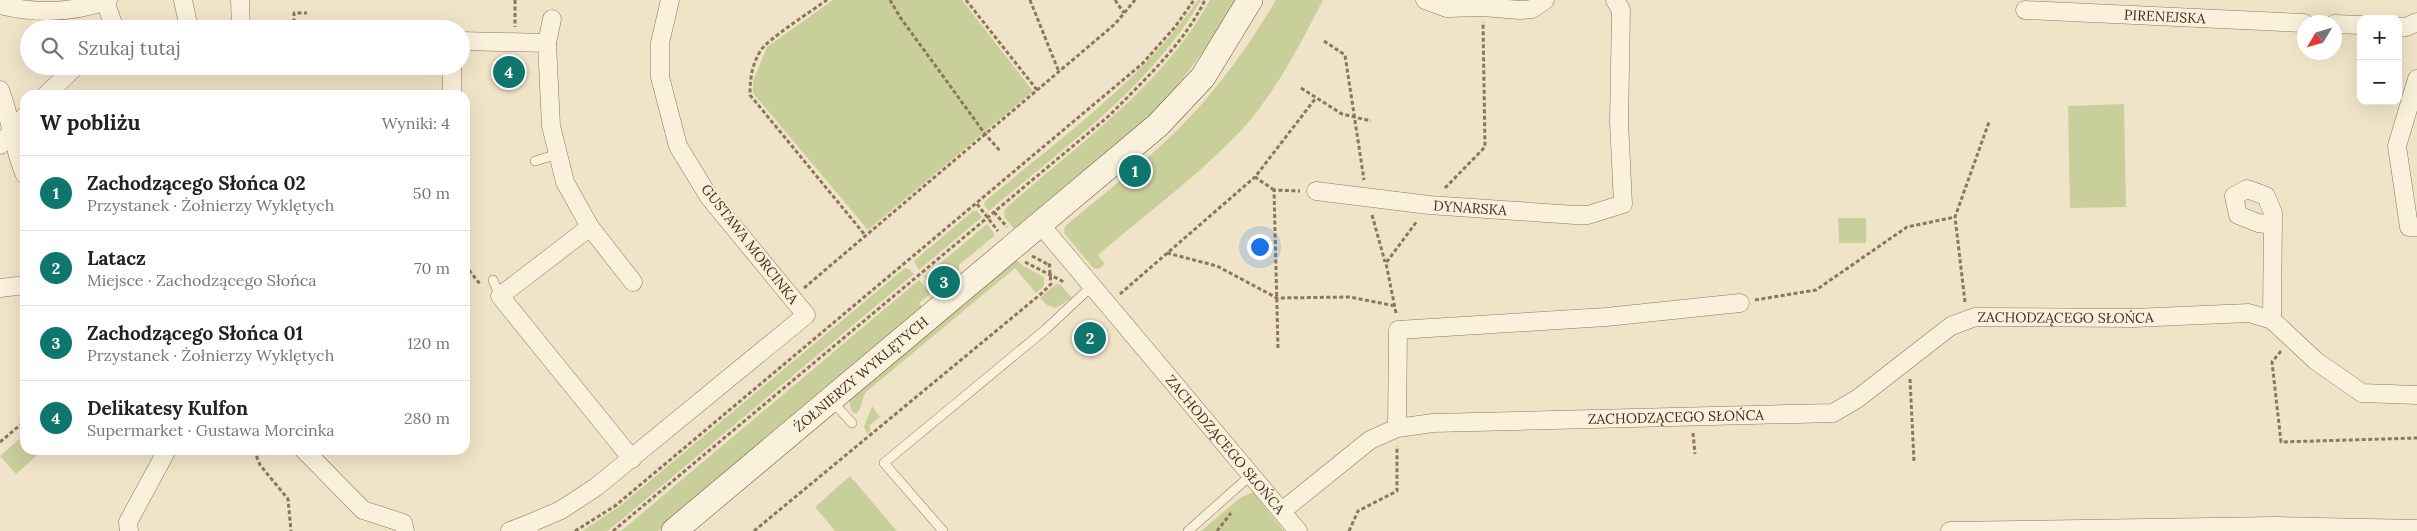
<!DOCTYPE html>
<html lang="pl">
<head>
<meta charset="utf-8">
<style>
	body { margin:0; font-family:Lora,serif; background:#f6f6f6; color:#222 }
	.controls { position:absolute; right:15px; top:15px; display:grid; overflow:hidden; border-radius:10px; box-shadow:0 5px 20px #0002 }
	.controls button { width:45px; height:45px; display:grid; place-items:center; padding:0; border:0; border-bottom:1px solid #e0e0e0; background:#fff; color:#222; font:25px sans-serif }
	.compass { position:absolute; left:2297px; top:15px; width:45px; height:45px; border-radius:50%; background:#fff; box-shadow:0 5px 20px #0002; rotate:232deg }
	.you { position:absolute; left:1259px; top:246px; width:18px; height:18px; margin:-12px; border:4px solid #fff; border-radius:50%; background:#1a73e8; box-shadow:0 0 0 8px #1a73e833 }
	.badge { display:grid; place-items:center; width:32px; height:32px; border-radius:50%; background:#0f766e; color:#fff; font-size:16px; font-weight:700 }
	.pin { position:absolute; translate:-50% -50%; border:2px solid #fff; box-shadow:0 1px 5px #0006 }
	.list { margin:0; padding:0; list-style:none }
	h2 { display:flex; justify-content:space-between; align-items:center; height:65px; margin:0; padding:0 20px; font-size:21px }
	h2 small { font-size:16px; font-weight:400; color:#767676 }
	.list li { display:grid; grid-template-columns:32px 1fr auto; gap:15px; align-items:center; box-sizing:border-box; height:75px; padding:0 20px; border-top:1px solid #e0e0e0 }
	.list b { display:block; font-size:19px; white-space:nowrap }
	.list p { margin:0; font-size:16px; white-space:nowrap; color:#767676 }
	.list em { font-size:16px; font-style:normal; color:#767676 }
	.icon { flex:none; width:28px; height:28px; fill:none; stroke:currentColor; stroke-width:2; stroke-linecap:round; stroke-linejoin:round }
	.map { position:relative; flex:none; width:2417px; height:531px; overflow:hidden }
	.search { position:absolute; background:#fff; box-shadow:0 5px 20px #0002; left:20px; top:20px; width:450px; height:55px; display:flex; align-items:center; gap:12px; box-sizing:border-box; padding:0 18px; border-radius:28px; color:#767676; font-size:19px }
	.panel { position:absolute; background:#fff; box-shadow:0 5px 20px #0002; left:20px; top:90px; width:450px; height:365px; border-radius:15px }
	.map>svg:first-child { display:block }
</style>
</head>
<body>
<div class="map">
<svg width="2417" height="531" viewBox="0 0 2417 531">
	<rect width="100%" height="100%" fill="#f0e4c8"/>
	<!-- green -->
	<g fill="#c9cf9b">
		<polygon points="833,0 962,0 1033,91 868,230 753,93 753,81 767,47"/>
		<path d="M1198,0H1201C1152,86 1063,148 989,211L984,205L985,201C1060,139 1141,81 1198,0Z"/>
		<path d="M1210,0H1236L1213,39L1167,99L1143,123L1016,231L1005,218L1004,212L1006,208C1078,144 1162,87 1210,0Z"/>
		<path d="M1276,0H1323C1300,44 1278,89 1245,126C1202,173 1146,214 1098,255L1105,264L1099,269L1093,268L1064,233L1065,226L1126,176L1128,179L1143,167L1141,163C1196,118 1240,61 1276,0Z"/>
		<polygon points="2124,104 2126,207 2070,208 2068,106"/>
		<polygon points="973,211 977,211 982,217 919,270 914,261"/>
		<polygon points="1838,218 1866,218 1866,243 1839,243"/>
		<polygon points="987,224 994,233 994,236 959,265 959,270 954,274 951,272 937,284 939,286 937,288 933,287 924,277"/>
		<path d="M1015,258L1023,266L1044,277V286L1036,293L1015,268L866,392C861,399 863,408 856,414L852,412L849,402L854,394Z"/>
		<polygon points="905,268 909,269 914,274 621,520 607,531 582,531 620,506"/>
		<polygon points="919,280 929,291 929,295 919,303 924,309 667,525 658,531 621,531"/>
		<polygon points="1056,284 1060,284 1072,298 1056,308 1047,305 1040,298"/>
		<polygon points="872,406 880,417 870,425 870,431 867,434 864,427"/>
		<polygon points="25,434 25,450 43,450 16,474 0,456"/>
		<polygon points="850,476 897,531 835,531 815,507"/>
		<polygon points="1253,492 1284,531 1201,531 1240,498"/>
	</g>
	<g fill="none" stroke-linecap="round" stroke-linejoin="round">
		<defs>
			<g id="lane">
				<polyline points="535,161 558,154"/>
				<polyline points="493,280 500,296"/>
				<polyline points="832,401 852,423"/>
				<polyline points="943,531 884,463 1046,329 1093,285"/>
				<polyline points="1188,531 1251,475"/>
			</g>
			<g id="street">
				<polyline points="183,0 189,29"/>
				<polyline points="240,0 241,29"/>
				<polyline points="1425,0 1447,8 1483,7 1520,10 1532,9 1545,0"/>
				<polyline points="105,1 115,29"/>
				<path d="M0,5C36,14 73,13 108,0"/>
				<path id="s1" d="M2025,10L2304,23"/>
				<polyline points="2334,24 2361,25"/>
				<polyline points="2398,27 2406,27 2417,22"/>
				<polyline points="461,41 547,43 551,126 565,182 590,227 500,296 632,459"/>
				<polyline points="547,43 552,19"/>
				<polyline points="452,66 452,95"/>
				<polyline points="2417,79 2397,146 2409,227 2417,227"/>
				<path d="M0,90C11,118 13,148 25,175"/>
				<polyline points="46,95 76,66"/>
				<polyline points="0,145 25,116"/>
				<path id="s2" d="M1316,191L1429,205L1575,215H1588L1623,204L1619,122L1621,10L1615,0"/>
				<path id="s3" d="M1040,224L1298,531"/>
				<polyline points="590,227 633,282"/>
				<polyline points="0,288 25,285"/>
				<polyline points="2272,320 2273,213 2266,196 2247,189 2234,196 2238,215 2258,223 2273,225"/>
				<polyline points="1397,428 1398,330 1606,317 1740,303"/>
				<polyline points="304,450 363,510 403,523 405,531"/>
				<path id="s4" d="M1282,511L1370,440L1397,428L1433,423L1833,413L1857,399L1951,326L1975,317L2133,318L2249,313L2272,320L2316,361L2362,393L2417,395"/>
				<polyline points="129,531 128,522 167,450"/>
				<polyline points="510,531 526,525"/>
				<polyline points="529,531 526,525 561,510 596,487 806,315 709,197 678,146 660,77 660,43 670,0"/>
				<polyline points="1950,531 2276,526 2417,529"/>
			</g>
			<g id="secondary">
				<path id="s5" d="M674,531L1158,125L1203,77L1250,0"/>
			</g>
		</defs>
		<!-- lane casing -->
		<use href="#lane" stroke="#8d765c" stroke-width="10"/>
		<!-- street casing -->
		<use href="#street" stroke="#8d765c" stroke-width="19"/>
		<!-- secondary casing -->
		<use href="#secondary" stroke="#6f573f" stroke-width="26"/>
		<!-- path -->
		<g stroke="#8d765c" stroke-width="3" stroke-dasharray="4 2.5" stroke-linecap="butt">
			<polyline points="515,0 515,27"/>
			<path d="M827,0C814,9 767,40 761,50C752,64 750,78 750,95L865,235"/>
			<polyline points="890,0 900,17 985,134 1001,152"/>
			<polyline points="966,0 1037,90"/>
			<polyline points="1030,0 1059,72"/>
			<polyline points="1115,0 1124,13"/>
			<polyline points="294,29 294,13 307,13"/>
			<polyline points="1324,41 1345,55 1364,180"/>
			<polyline points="1301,88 1342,114 1371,121"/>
			<polyline points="1445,188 1485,147 1483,22"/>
			<polyline points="1274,190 1255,177 1315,99"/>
			<polyline points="977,204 998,231"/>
			<polyline points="994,212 1007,227"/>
			<polyline points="1372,215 1385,262"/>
			<polyline points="1167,253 1217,266 1277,298 1350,297 1395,306"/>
			<polyline points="1032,256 1051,266"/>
			<polyline points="1025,262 1064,282"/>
			<polyline points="465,265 480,284"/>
			<polyline points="804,288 1115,24 1135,0"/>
			<polyline points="1120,294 1255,177"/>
			<polyline points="1755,300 1816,290 1907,227 1955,217"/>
			<polyline points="1965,302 1955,217 1989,122"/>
			<polyline points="1396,313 1386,263 1417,221"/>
			<polyline points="1278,348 1274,190 1300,191"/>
			<polyline points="2281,351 2272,362 2281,442 2417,438"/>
			<polyline points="1910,379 1914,461"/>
			<polyline points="1693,433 1695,454"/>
			<polyline points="0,442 25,421"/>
			<polyline points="254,450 260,465 288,499 291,531"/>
			<polyline points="575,531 615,506 1142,64 1175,27 1194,0"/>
			<path d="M613,531L1110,115C1145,79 1183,45 1205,0"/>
			<polyline points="754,531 1042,293 1051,284 1049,263"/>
			<polyline points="1217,531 1231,513"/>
			<polyline points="1349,531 1358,511 1397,491 1397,446"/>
		</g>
		<!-- lane -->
		<use href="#lane" stroke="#faf1dc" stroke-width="9"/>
		<!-- street -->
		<use href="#street" stroke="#faf1dc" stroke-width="18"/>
		<!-- secondary -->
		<use href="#secondary" stroke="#faf1dc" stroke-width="25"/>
	</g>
	<g text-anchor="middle" stroke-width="4" stroke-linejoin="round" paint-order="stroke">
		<!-- street labels -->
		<g font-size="14" fill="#3d2e20" stroke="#f7eed8">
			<text dy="5" stroke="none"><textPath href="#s1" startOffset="140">PIRENEJSKA</textPath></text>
			<text dy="5" stroke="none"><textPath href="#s2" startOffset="155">DYNARSKA</textPath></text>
			<text transform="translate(750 244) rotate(52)" y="5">GUSTAWA MORCINKA</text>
			<text dy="5" stroke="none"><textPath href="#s4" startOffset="842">ZACHODZĄCEGO SŁOŃCA</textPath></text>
			<text dy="5" stroke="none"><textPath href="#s5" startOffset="244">ŻOŁNIERZY WYKLĘTYCH</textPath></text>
			<text dy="5" stroke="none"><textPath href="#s4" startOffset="422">ZACHODZĄCEGO SŁOŃCA</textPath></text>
			<text dy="5" stroke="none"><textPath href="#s3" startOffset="288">ZACHODZĄCEGO SŁOŃCA</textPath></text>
		</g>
	</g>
</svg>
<div class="controls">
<button>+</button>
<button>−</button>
</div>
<svg class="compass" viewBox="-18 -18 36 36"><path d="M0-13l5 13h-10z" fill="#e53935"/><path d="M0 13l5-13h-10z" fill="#767676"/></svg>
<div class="you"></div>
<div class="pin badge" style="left:1135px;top:171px">1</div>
<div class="pin badge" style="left:1090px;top:338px">2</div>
<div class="pin badge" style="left:944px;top:282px">3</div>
<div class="pin badge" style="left:509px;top:72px">4</div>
<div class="search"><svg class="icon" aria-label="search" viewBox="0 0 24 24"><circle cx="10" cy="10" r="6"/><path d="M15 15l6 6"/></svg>Szukaj tutaj</div>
<section class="panel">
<h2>W pobliżu<small>Wyniki: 4</small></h2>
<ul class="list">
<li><span class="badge">1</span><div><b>Zachodzącego Słońca 02</b><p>Przystanek · Żołnierzy Wyklętych</p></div><em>50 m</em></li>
<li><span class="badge">2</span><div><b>Latacz</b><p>Miejsce · Zachodzącego Słońca</p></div><em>70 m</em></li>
<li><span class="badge">3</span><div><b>Zachodzącego Słońca 01</b><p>Przystanek · Żołnierzy Wyklętych</p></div><em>120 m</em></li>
<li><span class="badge">4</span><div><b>Delikatesy Kulfon</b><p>Supermarket · Gustawa Morcinka</p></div><em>280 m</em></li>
</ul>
</section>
</div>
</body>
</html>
